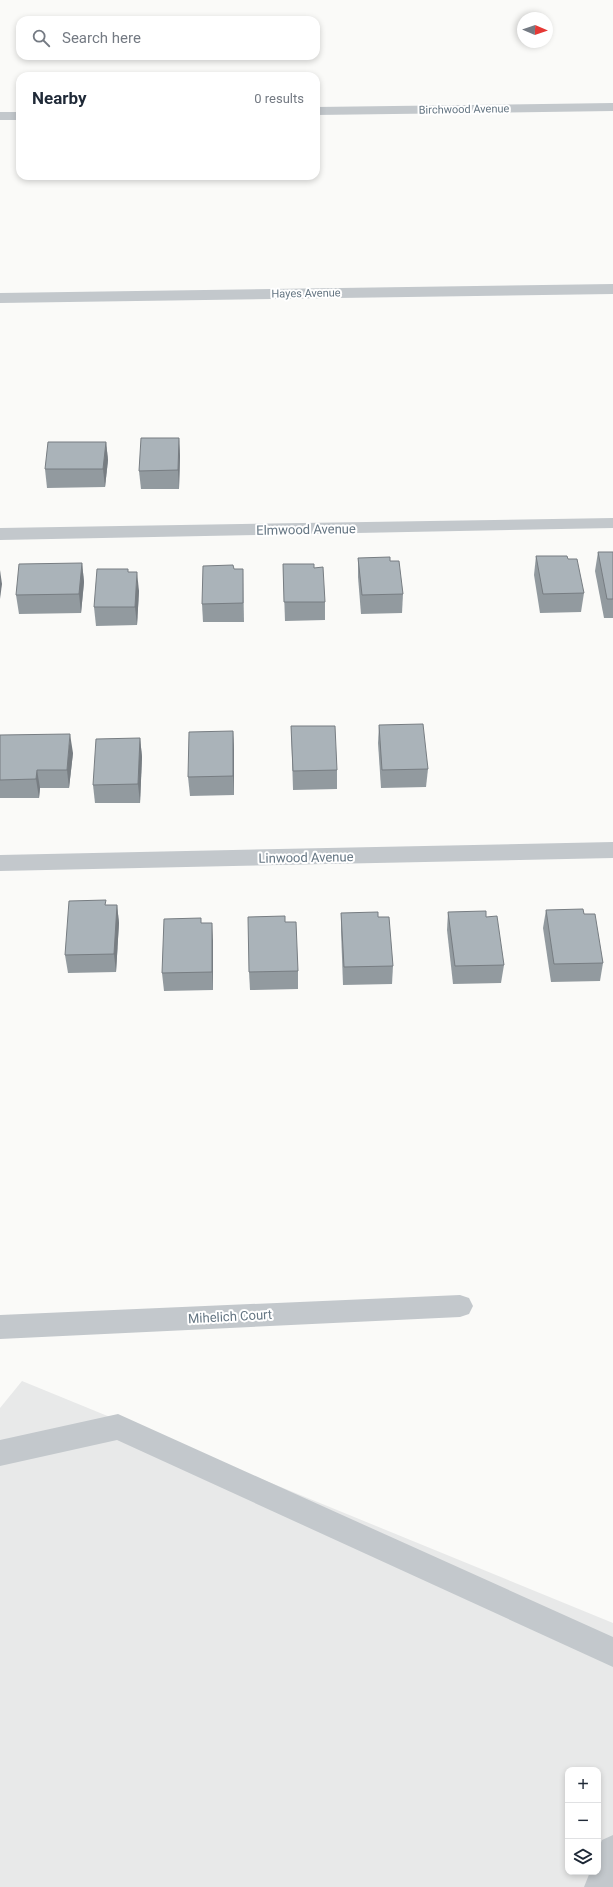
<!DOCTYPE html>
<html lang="en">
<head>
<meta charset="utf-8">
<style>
	body { margin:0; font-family:Roboto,sans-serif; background:#f2f2f3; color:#1f2937 }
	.controls { position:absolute; right:12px; bottom:12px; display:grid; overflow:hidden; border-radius:8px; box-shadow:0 2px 6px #0003 }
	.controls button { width:36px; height:36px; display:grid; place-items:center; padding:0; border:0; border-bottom:1px solid #e0e1e3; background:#fff; color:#1f2937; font:20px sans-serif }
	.compass { position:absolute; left:517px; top:12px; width:36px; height:36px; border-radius:50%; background:#fff; box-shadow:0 2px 6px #0003; rotate:92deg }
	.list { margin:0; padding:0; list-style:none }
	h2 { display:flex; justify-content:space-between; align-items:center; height:52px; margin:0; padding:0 16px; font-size:17px }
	h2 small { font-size:13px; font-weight:400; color:#747a83 }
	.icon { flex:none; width:22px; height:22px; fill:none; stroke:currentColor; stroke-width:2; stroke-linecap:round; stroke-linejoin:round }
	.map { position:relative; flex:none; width:613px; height:1887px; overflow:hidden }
	.search { position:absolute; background:#fff; box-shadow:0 2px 6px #0003; left:16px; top:16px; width:304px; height:44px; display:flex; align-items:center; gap:10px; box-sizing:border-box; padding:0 14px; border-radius:12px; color:#747a83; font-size:15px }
	.panel { position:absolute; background:#fff; box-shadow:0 2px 6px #0003; left:16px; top:72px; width:304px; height:108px; border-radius:12px }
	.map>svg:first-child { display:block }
</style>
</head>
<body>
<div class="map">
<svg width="613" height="1887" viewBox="0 0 613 1887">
	<rect width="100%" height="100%" fill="#fafaf8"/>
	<!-- built -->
	<path fill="#e8e9e9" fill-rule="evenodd" d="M22,1381L613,1623V1887H0V1408ZM568,1770H598V1872H568Z"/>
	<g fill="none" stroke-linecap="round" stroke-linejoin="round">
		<!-- minor -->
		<g fill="#c3c8cc" fill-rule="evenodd">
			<polygon points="613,103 613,111 316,115 316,107"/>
			<rect x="0" y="112" width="20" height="8"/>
			<polygon points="613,284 613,294 0,303 0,293"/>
			<polygon points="613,518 613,528 0,540 0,528"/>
			<polygon points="613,842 613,858 0,871 0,855"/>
			<polygon points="460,1295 469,1298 473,1306 469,1314 460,1317 0,1339 0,1315"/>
			<polygon points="118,1414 613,1637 613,1667 117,1440 0,1466 0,1440"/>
			<polygon points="613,1835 613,1887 584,1887 590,1872 598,1872 598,1850 602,1840"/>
		</g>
	</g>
	<!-- wall -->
	<g fill="#929a9f">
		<polygon points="179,438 180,456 179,489 141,489 139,471"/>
		<polygon points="106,442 108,460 105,487 47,488 45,469"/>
		<polygon points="598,552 613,552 613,618 604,618 595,571"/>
		<polygon points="536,556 568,559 584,593 581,612 540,613 534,575"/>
		<polygon points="358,558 390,561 403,594 402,613 361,614 358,577"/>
		<polygon points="82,563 84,582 81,613 19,614 16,595"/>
		<polygon points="283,564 314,568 325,602 325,620 285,621"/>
		<polygon points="234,569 243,569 244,622 203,622 202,604"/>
		<polygon points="128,572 139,591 137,625 96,626 94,607"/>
		<polygon points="379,725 428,769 426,787 381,788 378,743"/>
		<polygon points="291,726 337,770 337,789 293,790"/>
		<polygon points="233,731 234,750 234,795 190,796 188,777"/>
		<polygon points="0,735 73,753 69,788 40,788 39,798 0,798"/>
		<polygon points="140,738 142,757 140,803 95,803 93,785"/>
		<polygon points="107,905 117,905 119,923 116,972 68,973 65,955"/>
		<polygon points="546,910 584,914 603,963 600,981 551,982 543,928"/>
		<polygon points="448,912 486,917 504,965 501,983 453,984 447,930"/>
		<polygon points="341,913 378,917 393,966 392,984 343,985 341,931"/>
		<polygon points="201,918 201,923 213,941 213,990 164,991 162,973"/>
		<polygon points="285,922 298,971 298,989 250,990 249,972"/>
	</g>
	<!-- shaded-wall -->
	<g fill="#777d82">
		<polygon points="179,438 180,456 179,489 178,470"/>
		<polygon points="106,442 108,460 105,487 103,469"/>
		<polygon points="82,563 84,582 81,613 79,594"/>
		<polygon points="0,570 2,584 0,599"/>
		<polygon points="137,572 139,591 137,625 135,607"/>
		<polygon points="233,731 234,750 234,795 233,776"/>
		<polygon points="70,734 73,753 69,788 67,770"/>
		<polygon points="140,738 142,757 140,803 138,784"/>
		<polygon points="37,770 40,788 39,798 36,779"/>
		<polygon points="117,905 119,923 116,972 114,954"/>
		<polygon points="212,923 213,941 213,990 212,972"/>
	</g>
	<!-- building -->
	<g fill="#aab3b9" stroke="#777d82">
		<polygon points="141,438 179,438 178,470 139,471"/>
		<polygon points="48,442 106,442 103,469 45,469"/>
		<polygon points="598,552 613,552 613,599 607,599"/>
		<polygon points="536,556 567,556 568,559 577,559 584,593 543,594"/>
		<polygon points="390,557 390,561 399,561 403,594 362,595 358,558"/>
		<polygon points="82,563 79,594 16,595 19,564"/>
		<polygon points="283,564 314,564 314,568 323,567 325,602 284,602"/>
		<polygon points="233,565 234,569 243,569 243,603 202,604 203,566"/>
		<polygon points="97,569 128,569 128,572 137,572 135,607 94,607"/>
		<polygon points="423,724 428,769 382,770 379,725"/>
		<polygon points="291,726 335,726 337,770 293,771"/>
		<polygon points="233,731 233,776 188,777 189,732"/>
		<polygon points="70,734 67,770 37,770 36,779 0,780 0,735"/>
		<polygon points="140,738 138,784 93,785 96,739"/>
		<polygon points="106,900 105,905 117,905 114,954 65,955 69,901"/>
		<polygon points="583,909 584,914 595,914 603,963 554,964 546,910"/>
		<polygon points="486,911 486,917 497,916 504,965 455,966 448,912"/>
		<polygon points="378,912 378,917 389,917 393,966 344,967 341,913"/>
		<polygon points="285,916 285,922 296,922 298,971 249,972 248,917"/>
		<polygon points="201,918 201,923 212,923 212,972 162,973 164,919"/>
	</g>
	<g text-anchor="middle" stroke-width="4" stroke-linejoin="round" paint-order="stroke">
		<!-- far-street labels -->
		<g font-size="11" fill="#657683" stroke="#fff">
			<text transform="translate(464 109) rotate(-1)" y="4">Birchwood Avenue</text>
			<text transform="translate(306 293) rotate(-1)" y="4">Hayes Avenue</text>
		</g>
		<!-- street labels -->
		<g font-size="13" fill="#657683" stroke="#fff">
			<text transform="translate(306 529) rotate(-1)" y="5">Elmwood Avenue</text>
			<text transform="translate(306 857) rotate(-1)" y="5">Linwood Avenue</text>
			<text transform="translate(230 1316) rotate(-3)" y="5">Mihelich Court</text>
		</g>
	</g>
</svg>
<div class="controls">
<button>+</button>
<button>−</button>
<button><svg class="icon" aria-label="layers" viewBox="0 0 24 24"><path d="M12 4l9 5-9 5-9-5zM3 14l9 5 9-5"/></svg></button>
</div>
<svg class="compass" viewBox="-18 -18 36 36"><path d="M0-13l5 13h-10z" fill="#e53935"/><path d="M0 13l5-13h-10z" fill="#747a83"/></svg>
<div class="search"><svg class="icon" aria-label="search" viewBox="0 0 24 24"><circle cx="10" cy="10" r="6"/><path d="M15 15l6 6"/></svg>Search here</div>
<section class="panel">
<h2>Nearby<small>0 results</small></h2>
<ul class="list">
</ul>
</section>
</div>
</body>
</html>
